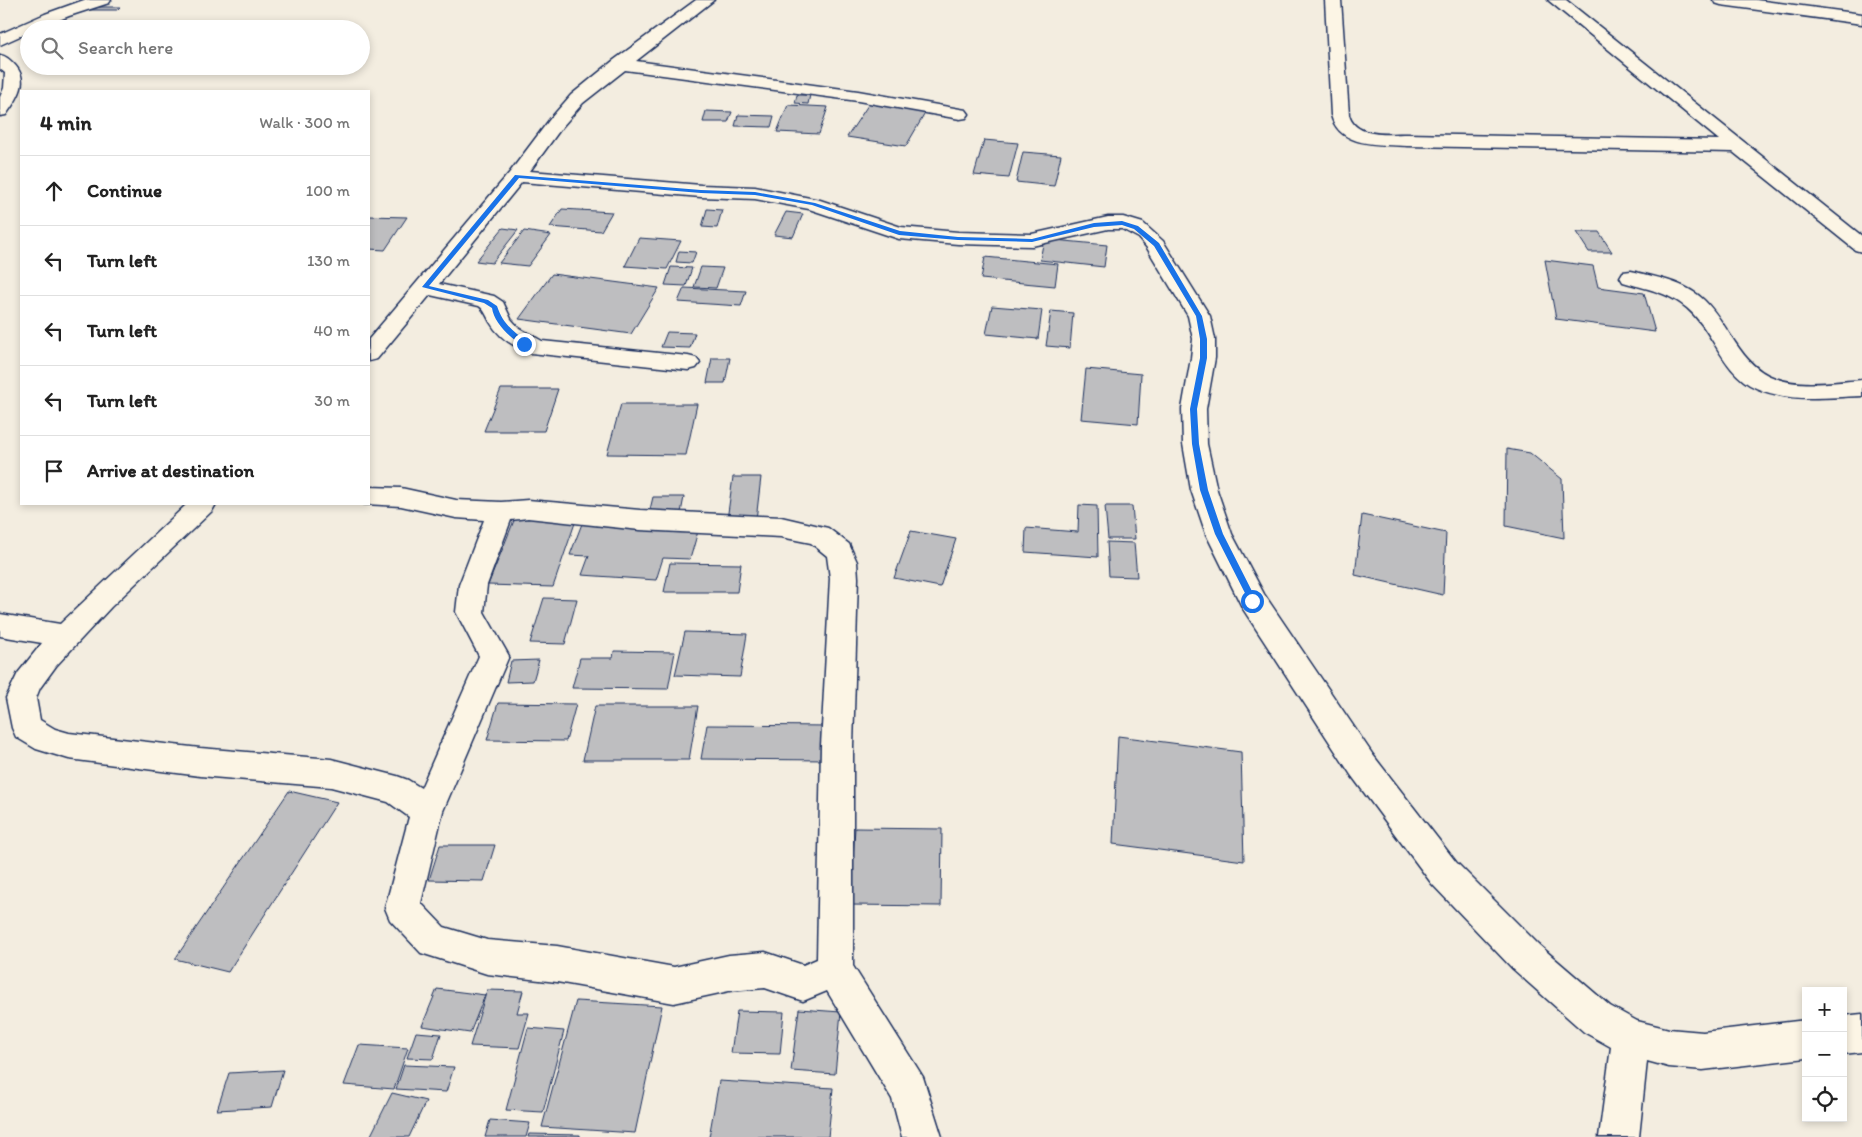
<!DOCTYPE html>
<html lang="en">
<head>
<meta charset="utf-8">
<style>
	body { margin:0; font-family:Itim,sans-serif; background:#f6f6f6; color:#222 }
	.controls { position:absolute; right:15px; bottom:15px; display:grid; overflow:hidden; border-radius:0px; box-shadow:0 2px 8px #0003 }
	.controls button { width:45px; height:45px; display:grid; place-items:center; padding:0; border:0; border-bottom:1px solid #e0e0e0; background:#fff; color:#222; font:25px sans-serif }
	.stop { position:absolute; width:15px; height:15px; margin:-11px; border:4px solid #1a73e8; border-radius:50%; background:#fff }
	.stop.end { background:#1a73e8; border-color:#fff; box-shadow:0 1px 5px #0008 }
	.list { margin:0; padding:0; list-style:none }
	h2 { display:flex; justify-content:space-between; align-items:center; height:65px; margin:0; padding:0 20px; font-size:21px }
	h2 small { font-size:16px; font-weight:400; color:#767676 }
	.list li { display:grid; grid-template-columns:32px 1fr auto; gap:15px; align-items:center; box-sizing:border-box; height:70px; padding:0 20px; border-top:1px solid #e0e0e0 }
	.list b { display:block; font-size:19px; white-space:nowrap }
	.list em { font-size:16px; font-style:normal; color:#767676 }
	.icon { flex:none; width:28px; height:28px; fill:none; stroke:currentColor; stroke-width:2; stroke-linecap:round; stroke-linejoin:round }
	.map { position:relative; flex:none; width:1862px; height:1137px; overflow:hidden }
	.search { position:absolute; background:#fff; box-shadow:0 2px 8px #0003; left:20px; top:20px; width:350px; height:55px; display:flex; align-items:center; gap:12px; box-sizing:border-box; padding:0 18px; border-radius:28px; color:#767676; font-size:19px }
	.panel { position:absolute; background:#fff; box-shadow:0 2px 8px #0003; left:20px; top:90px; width:350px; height:415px; border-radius:0px }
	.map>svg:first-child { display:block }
</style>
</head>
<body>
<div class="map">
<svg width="1862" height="1137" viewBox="0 0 1862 1137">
	<rect width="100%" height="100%" fill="#f3ede0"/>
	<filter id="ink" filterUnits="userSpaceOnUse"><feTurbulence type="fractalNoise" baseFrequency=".02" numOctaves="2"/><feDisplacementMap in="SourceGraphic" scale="10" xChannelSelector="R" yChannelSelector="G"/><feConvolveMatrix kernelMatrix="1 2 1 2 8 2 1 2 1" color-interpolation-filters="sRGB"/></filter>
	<g filter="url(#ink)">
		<!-- building -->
		<g fill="#bebec0" stroke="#1b2f5e">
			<polygon points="93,7 120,7 117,10 90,10"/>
			<polygon points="797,95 810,95 808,104 795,103"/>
			<polygon points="870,102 927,110 906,146 847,137"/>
			<polygon points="788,105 828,107 819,134 777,132"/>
			<polygon points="706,111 732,112 728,122 703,122"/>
			<polygon points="738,115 774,116 771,127 735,126"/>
			<polygon points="984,140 1018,143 1009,178 974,175"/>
			<polygon points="1023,152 1061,155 1054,186 1016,182"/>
			<polygon points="562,209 612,212 601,231 550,227"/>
			<polygon points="707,209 722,210 717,228 702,227"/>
			<polygon points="786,212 803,214 793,237 774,235"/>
			<polygon points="369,216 407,217 385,250 369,249"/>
			<polygon points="503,228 518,230 492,263 476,261"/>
			<polygon points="524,231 551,235 528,266 499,263"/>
			<polygon points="1576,232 1599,232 1612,252 1589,252"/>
			<polygon points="639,238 681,241 667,269 625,266"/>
			<polygon points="1044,239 1107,245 1104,267 1040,260"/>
			<polygon points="679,251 696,252 692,263 676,262"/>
			<polygon points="985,257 1058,264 1055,286 981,279"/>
			<polygon points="1545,260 1593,266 1598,287 1644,293 1655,332 1556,319"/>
			<polygon points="671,267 692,268 686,286 665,285"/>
			<polygon points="701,267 723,268 716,288 694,287"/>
			<polygon points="552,274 659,288 631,334 519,319"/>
			<polygon points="684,288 746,291 741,306 678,302"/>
			<polygon points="992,306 1042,310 1038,339 986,334"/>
			<polygon points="1051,311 1073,313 1070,348 1046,346"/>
			<polygon points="667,332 695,333 690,348 661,347"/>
			<polygon points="712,358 730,358 725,383 707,383"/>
			<polygon points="1086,369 1141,374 1138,424 1081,419"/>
			<polygon points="501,389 558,389 544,431 484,431"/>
			<polygon points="621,404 697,404 686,455 607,454"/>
			<polygon points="1507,449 1530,453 1562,479 1564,538 1506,526"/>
			<polygon points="733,477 761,477 756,520 727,520"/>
			<polygon points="653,497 684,497 680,518 648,518"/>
			<polygon points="1079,505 1097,506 1098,557 1025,552 1026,528 1078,532"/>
			<polygon points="1105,506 1132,506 1135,539 1108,539"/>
			<polygon points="1362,515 1446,533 1443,595 1355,575"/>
			<polygon points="515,518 576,520 553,587 488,585"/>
			<polygon points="583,521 699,528 690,559 663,558 656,580 582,575 589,556 570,555"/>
			<polygon points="911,531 956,539 940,587 894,578"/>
			<polygon points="1107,542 1134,543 1137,577 1109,576"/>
			<polygon points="670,563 741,564 737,592 664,592"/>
			<polygon points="544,598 577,599 565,644 530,643"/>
			<polygon points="685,632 747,634 740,677 675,675"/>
			<polygon points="614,651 675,652 668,689 572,688 580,658 613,658"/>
			<polygon points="539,660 533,681 506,682 511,661"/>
			<polygon points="498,703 576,704 566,741 487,740"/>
			<polygon points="595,706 698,706 689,760 583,760"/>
			<polygon points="707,725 831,726 829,760 701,759"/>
			<polygon points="1118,736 1241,752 1244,861 1113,844"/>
			<polygon points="289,791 337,802 228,972 175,959"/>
			<polygon points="855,828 942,829 941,906 850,905"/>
			<polygon points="440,845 495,845 484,881 429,880"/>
			<polygon points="437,989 485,995 470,1033 422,1026"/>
			<polygon points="487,990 523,991 517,1013 529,1013 519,1048 470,1046"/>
			<polygon points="576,1001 662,1006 635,1133 542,1127"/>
			<polygon points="799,1009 841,1012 835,1074 791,1071"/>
			<polygon points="737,1011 784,1012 780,1054 731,1053"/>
			<polygon points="528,1028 564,1031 543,1112 506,1110"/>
			<polygon points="416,1032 441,1034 433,1059 407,1058"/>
			<polygon points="359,1045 408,1048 394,1089 344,1085"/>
			<polygon points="404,1065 454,1067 446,1092 396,1089"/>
			<polygon points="283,1070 272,1107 217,1110 229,1073"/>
			<polygon points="719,1081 833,1088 828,1137 709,1137"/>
			<polygon points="392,1093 426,1101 409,1137 370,1137"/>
			<polygon points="490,1120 530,1123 526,1137 485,1137"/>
			<polygon points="529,1134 580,1135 580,1137 528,1137"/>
		</g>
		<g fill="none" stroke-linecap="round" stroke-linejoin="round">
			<defs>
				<g id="minor">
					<polygon points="84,0 111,0 109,3 69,16 37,29 29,29 29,32 0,45 0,34 45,14"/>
					<path d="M696,0H714L636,61L858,91L960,109L966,110L969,114L966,118L960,119L858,101L625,70L583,103L562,127L530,171L701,185L755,187L820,200L901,227L958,232L1032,234L1108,217H1123L1143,223L1163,241L1210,316L1215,339V358L1206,409L1207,444L1217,490L1232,534L1264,594L1373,755L1456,862L1539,945L1610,1006L1637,1021L1669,1029L1703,1032L1806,1020V1058L1703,1070L1669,1067L1647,1061L1639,1137H1599L1611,1047L1584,1032L1513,969L1432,884L1351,775L1243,609L1206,534L1191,490L1183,444L1182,409L1191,358L1193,339L1188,316L1147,248L1139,238L1122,229H1108L1032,246L958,244L899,239L809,209L755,199L701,197L522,182L439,284L494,296L503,302L511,319L519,328L542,341L688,356L696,358L700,363L696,368L688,370L531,353C514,347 499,338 490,322C486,315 485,310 479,306L430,295L377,359L369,361V339L510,172L550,119L571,95L614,60Z"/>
					<path d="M1325,0H1341L1349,115C1355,138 1388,134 1407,134L1719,140L1548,0H1566L1862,236V252L1855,250L1733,152L1407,146C1380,144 1339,148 1331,115Z"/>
					<polygon points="1713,0 1756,0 1862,14 1862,24 1721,5 1715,3"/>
					<path d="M0,55C6,56 9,59 13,63C31,80 18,98 6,115L0,116V97L4,88L5,73L0,69Z"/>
					<path d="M1631,271C1656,277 1685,282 1704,300C1729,324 1740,366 1775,378C1801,388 1835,382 1862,380V396C1827,397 1789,403 1756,388C1722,373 1714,331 1687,308C1668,292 1646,289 1623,282L1620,277L1623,272Z"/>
					<path d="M369,487L401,488L456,500L501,502L528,500L640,510L781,517L828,528L849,544L857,562L858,578L853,746V966L923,1077L942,1137H902L892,1099L827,991L803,1001L765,988L729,991L674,1003L557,982L487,974L421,953L390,920L385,908L409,817L388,802L331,787L200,776L69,759L36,749L16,737L12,728L6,698L18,673L42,643L0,636V614L60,624L187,504H216L212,511L111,607L56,666L40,688L36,698L40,720L55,729L69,733L200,748L331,759L397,776L408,780L421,788L479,656L456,612L459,585L484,520L456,518L401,506L364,504H369ZM528,518L640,530L781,537L811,543L827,556L830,578L821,746L817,959L803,965L765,952L729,955L674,967L557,946L487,940L444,927L421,903L443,811L509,656L484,612L487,585L511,520Z"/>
					<polygon points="1862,1014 1862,1052 1843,1054 1843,1016"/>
				</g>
			</defs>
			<!-- minor casing -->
			<use href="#minor" stroke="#1b2f5e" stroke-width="3"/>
			<!-- minor -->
			<use href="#minor" fill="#fcf5e5" fill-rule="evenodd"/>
		</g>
	</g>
	<!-- route -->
	<path fill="#1a73e8" d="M515,175L701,190L755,192L815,203L900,231L958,237L1032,239L1094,223L1122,221L1138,226L1159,243L1202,316L1207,339V358L1197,409L1199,444L1208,490L1223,534L1257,601L1255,603H1250L1215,534L1200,490L1192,444L1190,409L1200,358V339L1196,316L1154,246L1134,229L1122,225L1094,227L1032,242L958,240L899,235L812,205L755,195L701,193L519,178L429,286L488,300L497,306C503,324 512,330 527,342L528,344L524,346C511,339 494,323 492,308L484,303L422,287Z"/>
</svg>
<div class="controls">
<button>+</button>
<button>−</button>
<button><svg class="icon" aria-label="locate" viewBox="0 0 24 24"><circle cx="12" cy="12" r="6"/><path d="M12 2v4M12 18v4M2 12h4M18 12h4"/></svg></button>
</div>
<div class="stop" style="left:1252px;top:601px"></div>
<div class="stop end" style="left:524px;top:344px"></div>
<div class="search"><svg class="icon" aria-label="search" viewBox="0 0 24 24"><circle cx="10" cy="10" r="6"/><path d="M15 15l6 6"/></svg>Search here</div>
<section class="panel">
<h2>4 min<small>Walk · 300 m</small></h2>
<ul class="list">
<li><svg class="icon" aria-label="ahead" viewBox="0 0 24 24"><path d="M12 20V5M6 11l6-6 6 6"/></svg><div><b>Continue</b></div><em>100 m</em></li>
<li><svg class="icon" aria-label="left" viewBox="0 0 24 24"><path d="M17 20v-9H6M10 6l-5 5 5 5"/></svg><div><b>Turn left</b></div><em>130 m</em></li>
<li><svg class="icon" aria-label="left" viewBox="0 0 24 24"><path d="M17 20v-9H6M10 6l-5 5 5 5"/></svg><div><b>Turn left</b></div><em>40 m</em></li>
<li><svg class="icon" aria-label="left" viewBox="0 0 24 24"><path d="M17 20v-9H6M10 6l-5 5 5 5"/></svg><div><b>Turn left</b></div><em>30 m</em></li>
<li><svg class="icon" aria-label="arrive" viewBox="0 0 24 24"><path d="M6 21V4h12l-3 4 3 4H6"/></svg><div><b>Arrive at destination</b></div></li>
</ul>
</section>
</div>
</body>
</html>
